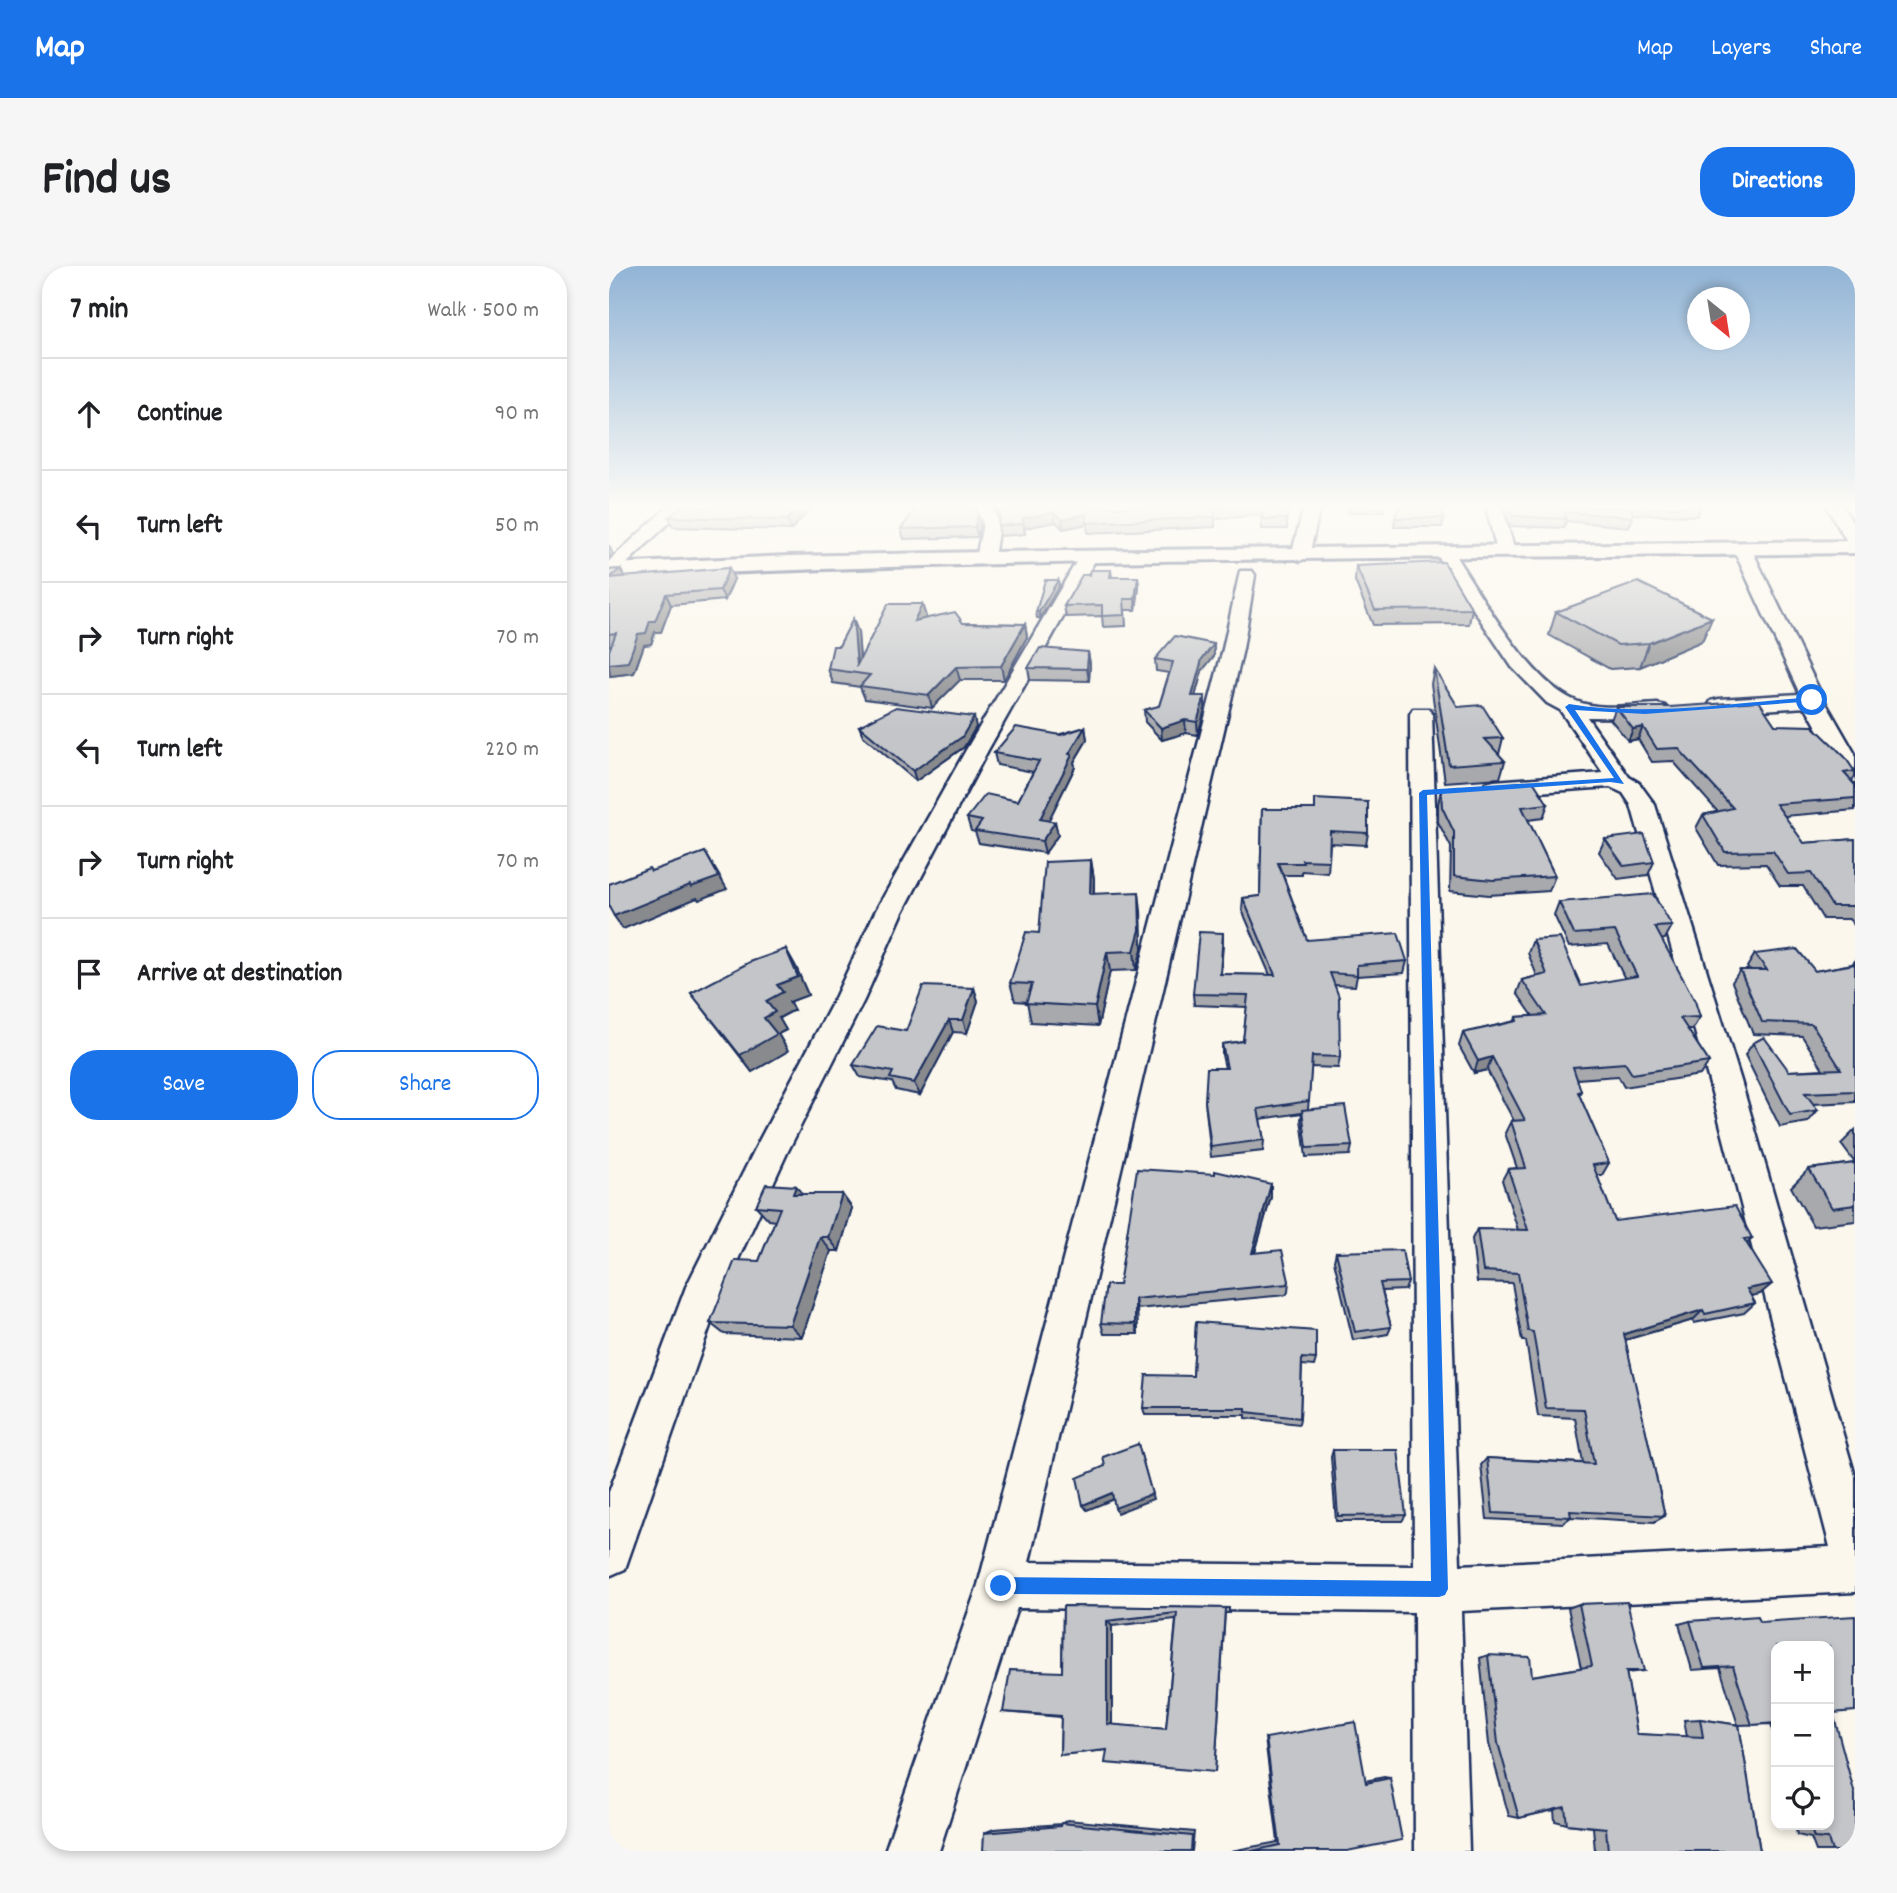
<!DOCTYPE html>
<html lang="en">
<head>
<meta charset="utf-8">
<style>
	body { margin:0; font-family:Dekko,sans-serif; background:#f6f6f6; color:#202124 }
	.controls { position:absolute; right:21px; bottom:21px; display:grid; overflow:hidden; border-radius:14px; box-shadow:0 4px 10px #0003 }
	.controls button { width:63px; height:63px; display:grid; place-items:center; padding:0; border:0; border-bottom:2px solid #e0e0e0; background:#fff; color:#202124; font:35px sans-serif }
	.compass { position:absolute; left:1078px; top:21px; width:63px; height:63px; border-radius:50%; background:#fff; box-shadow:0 4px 10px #0003; rotate:150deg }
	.stop { position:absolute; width:21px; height:21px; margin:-16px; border:5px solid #1a73e8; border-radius:50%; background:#fff }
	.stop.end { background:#1a73e8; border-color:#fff; box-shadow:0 2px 7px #0008 }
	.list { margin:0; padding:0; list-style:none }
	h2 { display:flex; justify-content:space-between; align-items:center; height:91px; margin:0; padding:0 28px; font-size:30px }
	h2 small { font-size:23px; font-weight:400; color:#757577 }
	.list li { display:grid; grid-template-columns:46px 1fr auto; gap:21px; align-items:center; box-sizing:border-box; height:112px; padding:0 28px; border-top:2px solid #e0e0e0 }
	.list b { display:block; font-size:26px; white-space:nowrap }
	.list em { font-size:23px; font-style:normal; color:#757577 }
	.actions { display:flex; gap:14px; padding:21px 28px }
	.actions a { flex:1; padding:16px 0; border:2px solid #1a73e8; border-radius:28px; text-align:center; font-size:24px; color:#1a73e8 }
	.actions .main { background:#1a73e8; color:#fff }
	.icon { flex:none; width:38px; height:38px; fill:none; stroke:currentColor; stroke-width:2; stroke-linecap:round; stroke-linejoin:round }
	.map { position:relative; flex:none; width:1246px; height:1585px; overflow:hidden; border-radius:28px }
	header { display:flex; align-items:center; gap:42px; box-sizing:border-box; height:98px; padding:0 35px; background:#1a73e8; color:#fff }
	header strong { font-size:33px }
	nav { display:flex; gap:38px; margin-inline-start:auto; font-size:24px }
	.intro { display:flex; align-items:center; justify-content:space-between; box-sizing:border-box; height:168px; padding:0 42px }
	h1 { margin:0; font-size:49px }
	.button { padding:18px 32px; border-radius:28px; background:#1a73e8; color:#fff; font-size:24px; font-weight:700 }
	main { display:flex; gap:42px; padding:0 42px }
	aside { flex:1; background:#fff; border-radius:28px; box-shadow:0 4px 10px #0003 }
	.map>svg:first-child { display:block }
</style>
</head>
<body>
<header>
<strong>Map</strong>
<nav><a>Map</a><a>Layers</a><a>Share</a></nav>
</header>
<div class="intro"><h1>Find us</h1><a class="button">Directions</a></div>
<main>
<aside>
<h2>7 min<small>Walk · 500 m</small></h2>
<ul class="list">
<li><svg class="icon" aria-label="ahead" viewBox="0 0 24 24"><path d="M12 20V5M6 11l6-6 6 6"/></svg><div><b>Continue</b></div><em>90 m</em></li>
<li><svg class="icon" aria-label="left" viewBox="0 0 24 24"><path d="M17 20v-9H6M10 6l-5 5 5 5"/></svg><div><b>Turn left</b></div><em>50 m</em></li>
<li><svg class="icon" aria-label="right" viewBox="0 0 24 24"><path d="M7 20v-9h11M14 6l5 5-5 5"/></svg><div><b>Turn right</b></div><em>70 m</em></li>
<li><svg class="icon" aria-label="left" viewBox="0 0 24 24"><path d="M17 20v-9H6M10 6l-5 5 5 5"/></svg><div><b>Turn left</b></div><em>220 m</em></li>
<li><svg class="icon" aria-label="right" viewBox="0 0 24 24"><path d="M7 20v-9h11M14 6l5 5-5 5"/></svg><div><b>Turn right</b></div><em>70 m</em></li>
<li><svg class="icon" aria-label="arrive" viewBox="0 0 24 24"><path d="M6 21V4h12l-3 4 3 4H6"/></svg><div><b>Arrive at destination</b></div></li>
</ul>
<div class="actions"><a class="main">Save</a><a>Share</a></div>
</aside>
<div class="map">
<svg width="1246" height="1585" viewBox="0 0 1246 1585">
	<rect width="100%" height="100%" fill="#fbf7ec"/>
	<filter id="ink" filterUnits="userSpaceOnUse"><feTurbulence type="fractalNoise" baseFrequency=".0143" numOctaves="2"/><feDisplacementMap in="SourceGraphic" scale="14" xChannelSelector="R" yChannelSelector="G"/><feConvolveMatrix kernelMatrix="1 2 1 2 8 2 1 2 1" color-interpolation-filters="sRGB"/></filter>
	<g filter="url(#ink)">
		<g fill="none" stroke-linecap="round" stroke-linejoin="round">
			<defs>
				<g id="street">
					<polygon points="59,241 76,241 6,309 0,310 0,295"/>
					<polygon points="367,241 383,241 390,258 385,292 376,297 367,292 374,258"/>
					<polygon points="695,241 711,241 700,290 691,295 682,290"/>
					<polygon points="877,241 893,241 906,285 903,289 891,289 888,285"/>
					<polygon points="1218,241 1234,241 1246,261 1246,280 1240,279"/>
					<polygon points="1133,277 1142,282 1215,434 1246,488 1246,516 1238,514 1234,509 1197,441 1110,447 1102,445 1099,440 1102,435 1110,433 1191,428 1124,282"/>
					<path d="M835,281L841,282C871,326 918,415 967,435C991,445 1023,439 1048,438L1056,440L1059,445L1056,450L1048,452L978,451L1020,511L1030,517L1046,539L1132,815L1246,1210V1326L852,1345L860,1585H806L805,1346L408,1342L330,1585H276L369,1319L614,383L631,305H643L646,309L634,383L420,1296L805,1300L801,448L804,443H820L823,448L851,1299L1221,1281L1100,815L1022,539L1014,527L1001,521L885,529L877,527L873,522L877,517L885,515L994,507L951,444L938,437L903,401L826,286Z"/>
					<polygon points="479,286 488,291 379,484 294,646 255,734 178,887 109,1037 16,1303 0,1310 0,1226 77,1021 151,873 225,734 266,646 357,484 470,291"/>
				</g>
				<path id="primary" d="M1246,275V287C831,293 415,291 0,312V298L180,290L376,286Z"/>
			</defs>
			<!-- street casing -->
			<use href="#street" stroke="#1b2f5e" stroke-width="5"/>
			<!-- primary casing -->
			<use href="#primary" stroke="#1b2f5e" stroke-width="6"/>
			<!-- street -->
			<use href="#street" fill="#fbf7ec" fill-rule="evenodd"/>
			<!-- primary -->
			<use href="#primary" fill="#fbf7ec" fill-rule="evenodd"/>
		</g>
		<!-- wall -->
		<g fill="#a8a9ad" stroke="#1b2f5e" stroke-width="2" fill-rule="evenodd">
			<polygon points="203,241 182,264 64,261 60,251"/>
			<polygon points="386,241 678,241 678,263 653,263 652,249 606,253 606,261 479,267 478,258 454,263 447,256 415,262 416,268 391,270 389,260 390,251"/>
			<polygon points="739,241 775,241 775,245 739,247"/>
			<polygon points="894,241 1092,241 1088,250 1023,248 1024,251 1020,261 957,255 955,262 901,260"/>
			<polygon points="304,247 369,248 371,258 369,271 295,273 292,263"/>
			<polygon points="786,252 835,252 833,261 785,261"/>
			<polygon points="747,300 863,343 860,358 764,359 746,315"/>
			<polygon points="11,303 16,311 125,313 116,334 62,339 52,366 46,366 42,378 35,379 25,407 1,410 2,379 0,380 0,304"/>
			<polygon points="502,304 503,311 529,311 530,321 527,344 516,344 517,360 494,361 493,350 457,351 455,340 480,309"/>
			<polygon points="449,314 450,320 431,352 428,352 427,346"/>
			<polygon points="313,338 317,351 316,353 354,357 416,358 418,371 395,414 351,414 323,442 256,433 251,421 224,417 219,403 230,380 244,353 249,366 251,393"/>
			<polygon points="947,346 1103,352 1093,375 1031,401 1001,403 940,369"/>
			<polygon points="605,378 605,390 593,405 586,430 596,430 596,442 589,469 577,467 553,474 536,456 535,444 550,440 560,407 547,405 546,393"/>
			<polygon points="479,386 481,398 480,415 421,414 419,402"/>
			<polygon points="825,402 849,441 894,472 890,488 889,488 896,495 891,512 836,516 822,418"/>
			<polygon points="1007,441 1166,459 1246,504 1246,510 1243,515 1246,519 1246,544 1175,550 1195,577 1246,573 1246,660 1240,653 1214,653 1194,620 1171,620 1157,598 1109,599 1087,562 1094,549 1109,546 1064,495 1043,496 1029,473 1019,475 1002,454"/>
			<polygon points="250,460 367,461 355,481 307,515 254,470"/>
			<polygon points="476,461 478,474 465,496 466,501 439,555 446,556 449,569 436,587 370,577 366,566 362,565 358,552 409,535 424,506 388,499 385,487"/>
			<polygon points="832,523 939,538 934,552 919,554 946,610 940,625 880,629 841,625 842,581 829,556 829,538"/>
			<polygon points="653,543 759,567 757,579 721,577 719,607 693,605 693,609 674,609 698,674 798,695 795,707 748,710 746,720 725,719 731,791 729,802 702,801 699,844 743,880 741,889 697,891 692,853 693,847 651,853 655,874 654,885 602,891 596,835 616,802 613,789 613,778 634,775 638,741 585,739 584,728 614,667 612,708 661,709 633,644 634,632 651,630"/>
			<polygon points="996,573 1045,596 1039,609 1009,613 990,586"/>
			<polygon points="482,594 485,613 485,628 532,645 533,683 527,704 501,705 489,760 422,756 418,736 406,735 401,717 430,667"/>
			<polygon points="950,636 1063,660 1056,673 1052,674 1091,751 1083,764 1079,764 1100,796 1091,809 1015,821 1009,810 968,813 972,825 970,829 1000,897 993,909 988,909 1006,955 1143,972 1138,978 1151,1028 1142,1030 1146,1037 1135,1047 1085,1057 1084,1054 1016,1074 1056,1250 1045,1256 962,1251 954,1257 878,1253 872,1199 878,1192 974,1197 966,1152 929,1150 917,1075 913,1075 903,1017 868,1016 863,973 868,963 909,964 893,914 899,903 908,902 896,867 902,855 905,855 878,804 865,807 850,780 854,767 906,755 907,751 924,750 908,727 913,714 928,710 919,687 924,674 972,720 1016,713 999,678 960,681 945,649"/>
			<polygon points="177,683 187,701 199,729 180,736 185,744 170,752 177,764 169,768 179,785 143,806 82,727"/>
			<polygon points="1146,688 1206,705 1243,698 1246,695 1246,836 1204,838 1209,844 1199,856 1171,861 1136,789 1144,777 1180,805 1214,803 1193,770 1144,768 1123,716 1131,704 1140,704 1138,701"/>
			<polygon points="365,722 369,735 358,767 344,766 311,829 287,824 283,816 251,811 244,799"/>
			<polygon points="1246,864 1246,955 1204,960 1182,921 1200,903 1246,897 1232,878"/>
			<polygon points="662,918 662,931 646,987 680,1015 679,1026 677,1029 528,1043 529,1068 495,1068 492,1057 510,1019"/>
			<polygon points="193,928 243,942 230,985 222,985 193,1071 115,1068 101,1057 150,995 166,955 160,954 147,940"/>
			<polygon points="727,986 799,1016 796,1024 773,1025 782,1061 779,1068 744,1074 725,995"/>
			<polygon points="587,1056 707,1093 705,1100 693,1099 691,1152 690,1158 637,1152 637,1149 536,1149 534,1142 584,1110"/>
			<polygon points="724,1184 797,1249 793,1255 727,1255 722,1191"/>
			<polygon points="970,1338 1035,1405 1017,1407 1028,1468 1078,1471 1075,1454 1091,1453 1129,1459 1111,1402 1083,1404 1070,1358 1081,1355 1151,1356 1224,1447 1246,1585 1207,1585 1202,1572 1188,1569 1186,1559 1220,1559 1167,1380 1167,1480 1162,1458 1130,1459 1151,1585 986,1585 984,1561 958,1558 946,1555 945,1544 910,1552 900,1550 880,1478 871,1392 879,1389 923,1410 972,1402 959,1342"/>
			<path d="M454,1340L620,1342V1347H616L606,1505L498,1484L451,1489L452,1451L394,1446L453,1406ZM567,1353L557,1463L503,1459V1360Z"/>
			<polygon points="656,1472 756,1515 775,1511 781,1512 738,1585 622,1585 669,1576"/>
			<polygon points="458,1554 585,1566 583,1585 375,1567 385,1563 452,1558"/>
		</g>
		<!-- shaded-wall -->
		<g fill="#888a8d" stroke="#1b2f5e" stroke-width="2">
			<polygon points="19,241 35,241 21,245"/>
			<polygon points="190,241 203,241 182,264 178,254"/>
			<polygon points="445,246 447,256 415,262 416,268 414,252"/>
			<polygon points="369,248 371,258 369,271 366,261"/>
			<polygon points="478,248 479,258 454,263 453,253"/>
			<polygon points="0,279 4,288 0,292"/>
			<polygon points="120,302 125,313 116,334 111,324"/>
			<polygon points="11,303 17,314 1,312"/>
			<polygon points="529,311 530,321 527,344 526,333"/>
			<polygon points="449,314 450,320 431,352 430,346"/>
			<polygon points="57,328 62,339 52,366 46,366 42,378 35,379 25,407 1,410 0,398 41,355"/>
			<polygon points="313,338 317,351 309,369 305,355"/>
			<polygon points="1103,352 1093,375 1031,401 1040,377"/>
			<polygon points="244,353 249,366 252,408 248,399"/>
			<polygon points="416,358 418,371 395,414 392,400"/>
			<polygon points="605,378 605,390 593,405 583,442 583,430 593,393"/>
			<polygon points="479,386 481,398 480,415 478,403"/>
			<polygon points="347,401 351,414 323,442 320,429"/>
			<polygon points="596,430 596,442 589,469 588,456"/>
			<polygon points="365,451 367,461 355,481 307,515 304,505"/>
			<polygon points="576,454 577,467 553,474 552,462"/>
			<polygon points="476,461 478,474 465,496 466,501 434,566 431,553 460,488"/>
			<polygon points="1034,461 1029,473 1019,475 1024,463"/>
			<polygon points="446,556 449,569 436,587 433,575"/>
			<polygon points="96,586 118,623 90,634 88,632 14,663 5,650"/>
			<polygon points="482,594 485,613 484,647 481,628"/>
			<polygon points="530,626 532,645 533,683 527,704 525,685"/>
			<polygon points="614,667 614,678 611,719 611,708"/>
			<polygon points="177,683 187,701 199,729 180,736 185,744 170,752 177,764 169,768 179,785 143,806 131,789 157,735 168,719"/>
			<polygon points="498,686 501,705 489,760 486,741"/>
			<polygon points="365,722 369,735 358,767 354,754"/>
			<polygon points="340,754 344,766 311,829 305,817"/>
			<polygon points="883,791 878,804 865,807 869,795"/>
			<polygon points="662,918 662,931 642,998 643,987"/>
			<polygon points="187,920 198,934 184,928"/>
			<polygon points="233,928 243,942 230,985 219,971"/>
			<polygon points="211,971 222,985 193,1071 181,1059"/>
			<polygon points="1163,1018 1151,1028 1127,1033 1138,1023"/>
			<polygon points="526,1033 528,1043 529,1068 526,1058"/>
			<polygon points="1094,1044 1084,1054 1006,1077 1015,1068"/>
			<polygon points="529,1178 544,1233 508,1247 506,1242"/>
			<polygon points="503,1227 505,1233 478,1244 474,1239"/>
			<polygon points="498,1355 503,1360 503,1459 498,1458"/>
		</g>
		<!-- building -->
		<g fill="#c3c5c9" stroke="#1b2f5e" stroke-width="2" fill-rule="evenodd">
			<polygon points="71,241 190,241 178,254 60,251"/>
			<polygon points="304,241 366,241 369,248 366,261 292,263 304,247"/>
			<polygon points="388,241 633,241 604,243 606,251 478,257 478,248 453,253 445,246 414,252 414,258 389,260 391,247"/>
			<polygon points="652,241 678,241 678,253 654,253"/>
			<polygon points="789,241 832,241 835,252 786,252"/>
			<polygon points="900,241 1022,241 1024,251 955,246 957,253 904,250"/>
			<polygon points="835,296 863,343 766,344 747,300"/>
			<polygon points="120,302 111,324 57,328 46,355 41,355 37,367 29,368 19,396 0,398 0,385 7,367 0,368 0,304 11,303 1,312"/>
			<polygon points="481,304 502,304 501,311 529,311 526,333 515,333 516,349 493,350 493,339 455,340 473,309 480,309"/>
			<polygon points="436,314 449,314 430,346 427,346"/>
			<polygon points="1029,316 1103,352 1040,377 1009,379 947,346"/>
			<polygon points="279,338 313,338 305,355 346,346 354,357 416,358 392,400 347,401 320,429 251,420 261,409 219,403 224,380 230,380 244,353 248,399"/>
			<polygon points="566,370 605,378 593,393 583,430 596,430 588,456 576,454 552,462 535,444 550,440 564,396 546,393"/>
			<polygon points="431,382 479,386 478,403 419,402"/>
			<polygon points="825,402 849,441 873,439 894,472 876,473 896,495 840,499"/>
			<polygon points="1150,435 1166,459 1204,460 1236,491 1244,503 1246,504 1246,505 1235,507 1246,519 1246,532 1167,538 1195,577 1246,573 1246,640 1223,640 1202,607 1179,608 1164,585 1116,586 1094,549 1124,542 1069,482 1048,483 1034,461 1024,463 1007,441 1060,441"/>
			<polygon points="287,441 365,451 353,471 304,505 250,460"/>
			<polygon points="407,461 452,469 476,461 460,488 463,489 431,553 446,556 433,575 366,565 373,555 358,552 377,528 409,535 430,495 385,487"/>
			<polygon points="924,515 939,538 913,541 946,610 884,614 845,610 845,566 833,541 832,523"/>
			<polygon points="706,533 759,536 759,567 721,565 720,595 693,594 694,597 669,597 698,674 789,667 798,695 748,699 748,709 721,707 730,731 731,791 703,790 700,835 649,843 655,874 602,881 596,835 598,802 618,802 613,778 634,775 639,729 584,728 590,666 614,667 611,708 666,709 634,632 651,630 653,543 706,543"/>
			<polygon points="1035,568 1045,596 1015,600 996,573"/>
			<polygon points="96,586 110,611 82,621 81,619 5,650 0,641 0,618 40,602 42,605"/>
			<polygon points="482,594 481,628 530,626 531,664 525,685 498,686 486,741 417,737 423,718 401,717 417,666 430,667 436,596"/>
			<polygon points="1044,628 1063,660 1046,661 1086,735 1091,751 1071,752 1100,796 1023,808 1016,797 964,801 972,825 969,826 1000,897 984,899 1006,955 1126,940 1143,972 1135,973 1163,1018 1138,1023 1146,1037 1096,1048 1094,1044 1015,1068 1056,1250 961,1245 962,1251 884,1247 878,1192 985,1198 975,1143 937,1142 924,1066 919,1065 909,1007 874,1005 868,963 919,964 899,903 917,902 902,855 916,854 883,791 869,795 854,767 908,755 907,751 937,749 913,714 938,708 924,674 951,672 972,720 1028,710 1006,665 965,668 950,636"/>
			<polygon points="177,683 189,711 168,719 174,726 157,735 166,746 155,752 168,768 131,789 82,727 141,696"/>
			<polygon points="1188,683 1206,705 1246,698 1246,825 1196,827 1209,844 1181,849 1144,777 1155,771 1180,805 1232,803 1203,758 1153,756 1131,704 1158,704 1146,688"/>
			<polygon points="314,720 365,722 354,754 340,754 305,817 281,812 284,806 244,799 268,760 297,765"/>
			<polygon points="736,840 743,880 698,882 693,844"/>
			<polygon points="1246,897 1246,939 1223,942 1200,903"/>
			<polygon points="528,903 606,908 606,905 662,918 643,987 673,984 680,1015 679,1018 526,1033 526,1058 492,1057 497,1019 510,1019"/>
			<polygon points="157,918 187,920 184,928 233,928 219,971 211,971 181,1059 101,1057 126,994 150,995 171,942 147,940"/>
			<polygon points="793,984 799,1016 771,1017 782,1061 746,1066 727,986"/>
			<polygon points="587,1056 707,1065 707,1093 693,1092 691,1152 637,1146 637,1142 534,1142 537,1109 584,1110"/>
			<polygon points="529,1178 543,1228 506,1242 503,1227 474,1239 468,1212 496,1200 494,1191"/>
			<polygon points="724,1184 789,1184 797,1249 729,1250"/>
			<polygon points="1018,1336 1035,1405 1017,1405 1028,1468 1094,1471 1091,1453 1130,1459 1151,1585 999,1585 997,1562 958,1558 956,1541 910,1552 889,1477 879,1389 921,1391 923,1410 983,1400 970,1338"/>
			<path d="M454,1340L620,1342H616L606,1506L496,1497L498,1484L451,1489L452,1450L394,1446L401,1404L453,1406ZM568,1347L557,1463L498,1458V1355Z"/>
			<polygon points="1149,1350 1151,1356 1246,1350 1246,1445 1224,1447 1246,1529 1246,1585 1223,1585 1219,1573 1205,1572 1201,1559 1220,1559 1220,1380 1167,1380 1167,1457 1143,1459 1124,1400 1095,1402 1081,1355"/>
			<polygon points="746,1456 757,1517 781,1512 793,1574 738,1585 643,1585 671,1579 657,1472"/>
			<polygon points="452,1557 583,1570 582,1585 374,1585 375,1567 451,1560"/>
		</g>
	</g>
	<!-- sky -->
	<linearGradient id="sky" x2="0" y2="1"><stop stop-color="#91b4d6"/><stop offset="0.52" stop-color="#fdfbf6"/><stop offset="1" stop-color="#fdfbf6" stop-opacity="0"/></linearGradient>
	<rect width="1246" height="463" fill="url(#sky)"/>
	<!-- route -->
	<path fill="#1a73e8" d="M1203,431L1206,435L1036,448L966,444L1015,518L1001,516L818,529L839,1323L836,1329L830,1331L392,1328L386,1325L383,1320L386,1314L392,1311L822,1315L810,527L814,524L1005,512L956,441L960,438C1037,451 1125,437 1203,431Z"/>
</svg>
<div class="controls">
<button>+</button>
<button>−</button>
<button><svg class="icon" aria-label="locate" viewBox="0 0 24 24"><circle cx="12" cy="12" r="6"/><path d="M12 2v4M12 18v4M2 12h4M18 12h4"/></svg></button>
</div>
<svg class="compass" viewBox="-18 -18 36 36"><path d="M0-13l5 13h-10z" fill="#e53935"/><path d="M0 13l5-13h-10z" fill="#757577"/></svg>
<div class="stop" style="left:1203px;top:434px"></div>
<div class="stop end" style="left:392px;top:1320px"></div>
</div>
</main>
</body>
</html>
